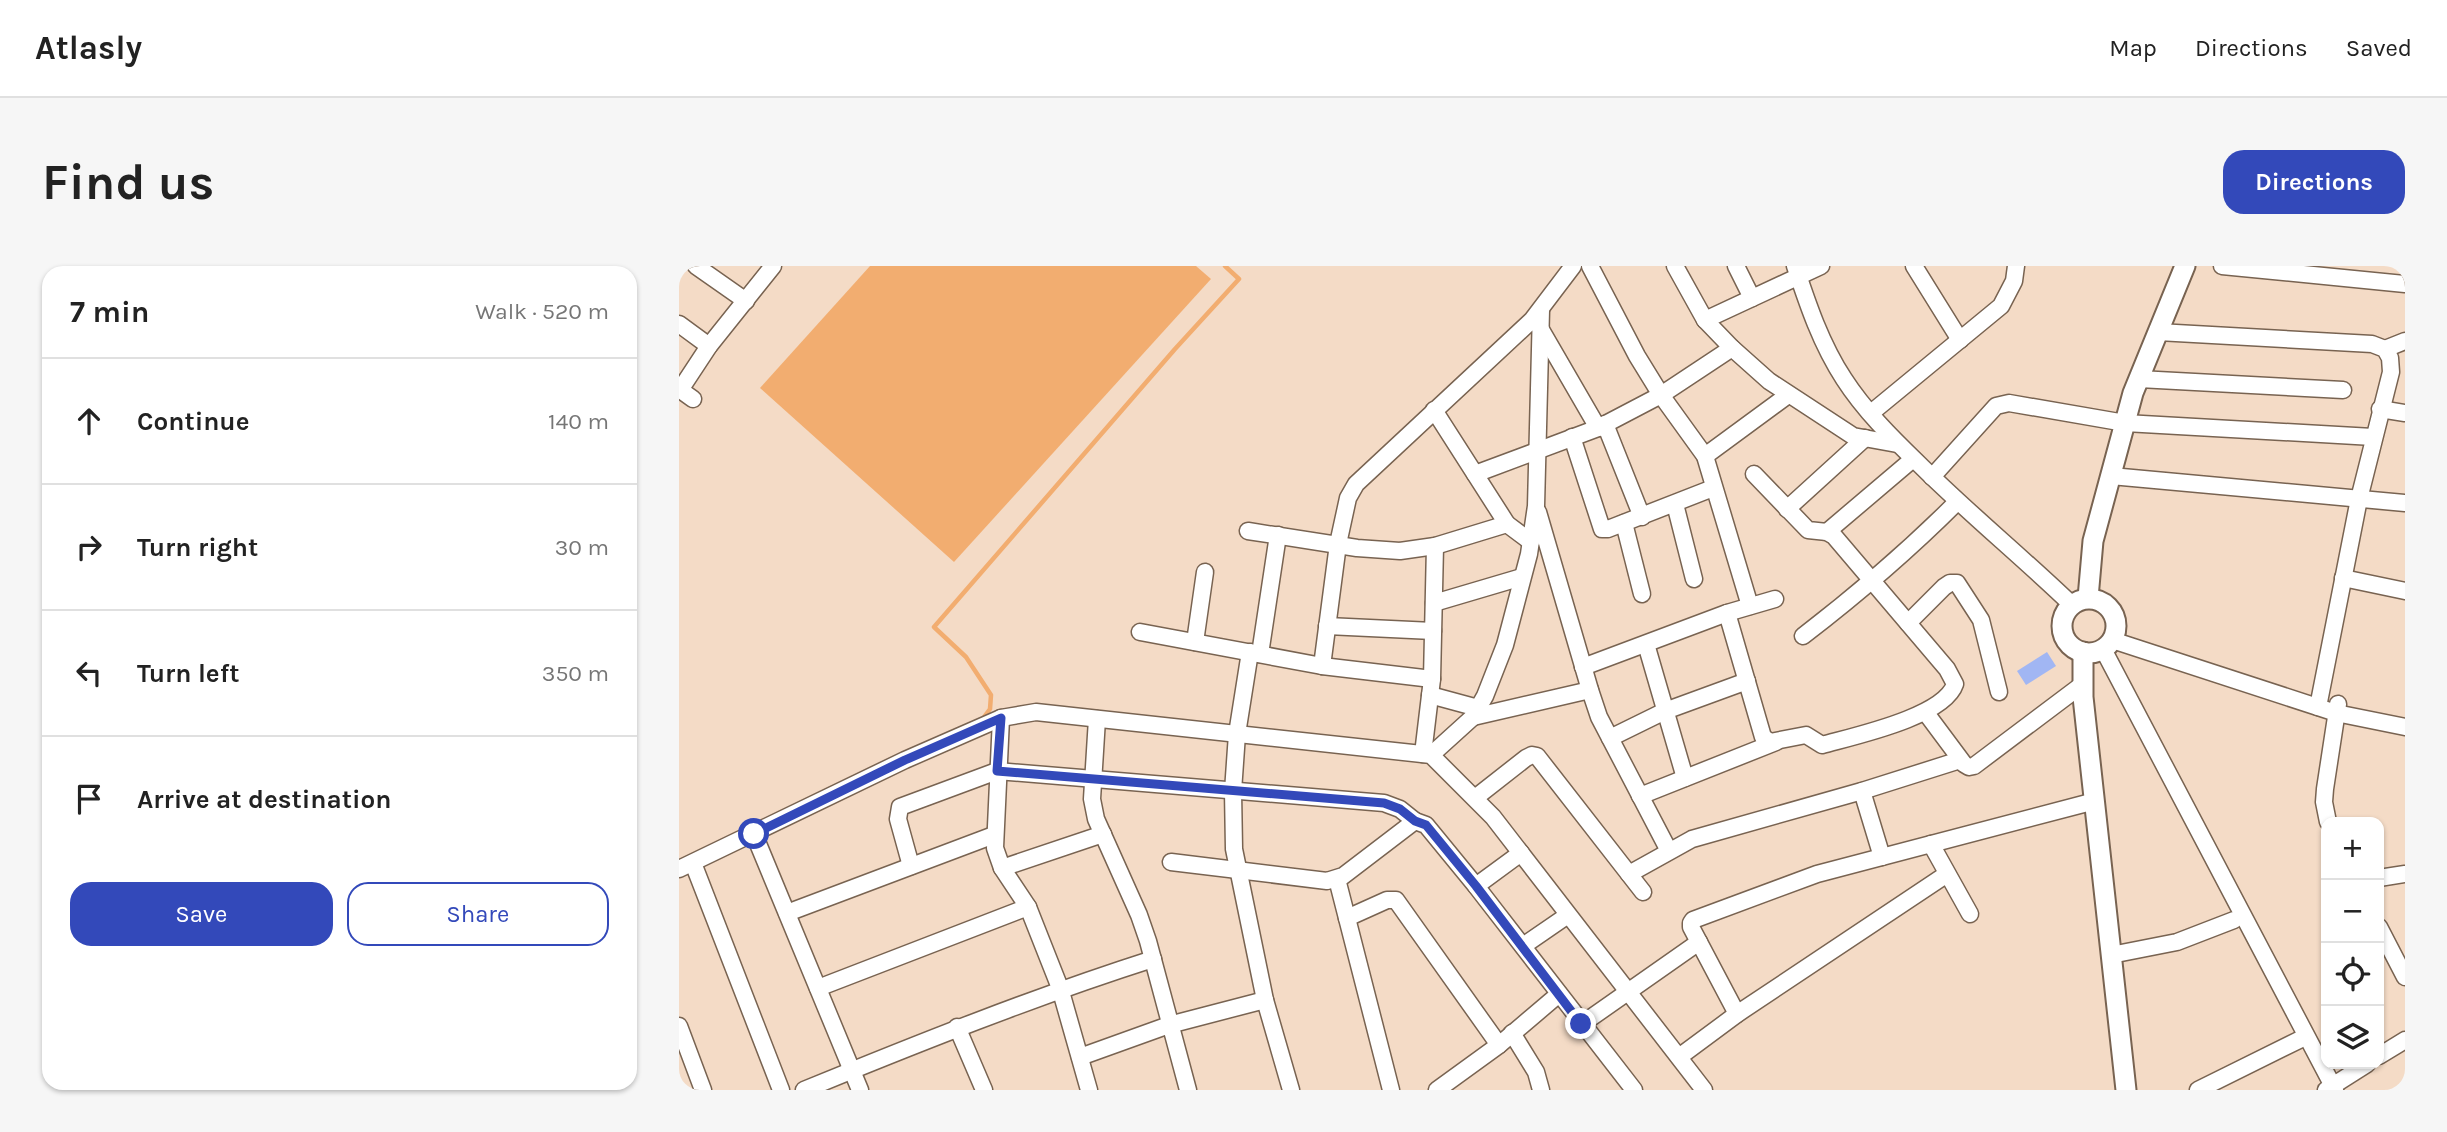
<!DOCTYPE html>
<html lang="en">
<head>
<meta charset="utf-8">
<style>
	body { margin:0; font-family:Karla,sans-serif; background:#f6f6f6; color:#222 }
	.controls { position:absolute; right:21px; bottom:21px; display:grid; overflow:hidden; border-radius:14px; box-shadow:0 2px 5px #0004 }
	.controls button { width:63px; height:63px; display:grid; place-items:center; padding:0; border:0; border-bottom:2px solid #e0e0e0; background:#fff; color:#222; font:35px sans-serif }
	.stop { position:absolute; width:21px; height:21px; margin:-16px; border:5px solid #3349ba; border-radius:50%; background:#fff }
	.stop.end { background:#3349ba; border-color:#fff; box-shadow:0 2px 7px #0008 }
	.list { margin:0; padding:0; list-style:none }
	h2 { display:flex; justify-content:space-between; align-items:center; height:91px; margin:0; padding:0 28px; font-size:30px }
	h2 small { font-size:23px; font-weight:400; color:#767676 }
	.list li { display:grid; grid-template-columns:46px 1fr auto; gap:21px; align-items:center; box-sizing:border-box; height:126px; padding:0 28px; border-top:2px solid #e0e0e0 }
	.list b { display:block; font-size:26px; white-space:nowrap }
	.list em { font-size:23px; font-style:normal; color:#767676 }
	.actions { display:flex; gap:14px; padding:21px 28px }
	.actions a { flex:1; padding:16px 0; border:2px solid #3349ba; border-radius:21px; text-align:center; font-size:24px; color:#3349ba }
	.actions .main { background:#3349ba; color:#fff }
	.icon { flex:none; width:38px; height:38px; fill:none; stroke:currentColor; stroke-width:2; stroke-linecap:round; stroke-linejoin:round }
	.map { position:relative; flex:none; width:1726px; height:824px; overflow:hidden; border-radius:21px }
	header { display:flex; align-items:center; gap:42px; box-sizing:border-box; height:98px; padding:0 35px; background:#fff; border-bottom:2px solid #e0e0e0 }
	header strong { font-size:33px }
	nav { display:flex; gap:38px; margin-inline-start:auto; font-size:24px }
	.intro { display:flex; align-items:center; justify-content:space-between; box-sizing:border-box; height:168px; padding:0 42px }
	h1 { margin:0; font-size:49px }
	.button { padding:18px 32px; border-radius:21px; background:#3349ba; color:#fff; font-size:24px; font-weight:700 }
	main { display:flex; gap:42px; padding:0 42px }
	aside { flex:1; background:#fff; border-radius:21px; box-shadow:0 2px 5px #0004 }
	.map>svg:first-child { display:block }
</style>
</head>
<body>
<header>
<strong>Atlasly</strong>
<nav><a>Map</a><a>Directions</a><a>Saved</a></nav>
</header>
<div class="intro"><h1>Find us</h1><a class="button">Directions</a></div>
<main>
<aside>
<h2>7 min<small>Walk · 520 m</small></h2>
<ul class="list">
<li><svg class="icon" aria-label="ahead" viewBox="0 0 24 24"><path d="M12 20V5M6 11l6-6 6 6"/></svg><div><b>Continue</b></div><em>140 m</em></li>
<li><svg class="icon" aria-label="right" viewBox="0 0 24 24"><path d="M7 20v-9h11M14 6l5 5-5 5"/></svg><div><b>Turn right</b></div><em>30 m</em></li>
<li><svg class="icon" aria-label="left" viewBox="0 0 24 24"><path d="M17 20v-9H6M10 6l-5 5 5 5"/></svg><div><b>Turn left</b></div><em>350 m</em></li>
<li><svg class="icon" aria-label="arrive" viewBox="0 0 24 24"><path d="M6 21V4h12l-3 4 3 4H6"/></svg><div><b>Arrive at destination</b></div></li>
</ul>
<div class="actions"><a class="main">Save</a><a>Share</a></div>
</aside>
<div class="map">
<svg width="1726" height="824" viewBox="0 0 1726 824">
	<rect width="100%" height="100%" fill="#f4dbc6"/>
	<!-- water -->
	<polygon fill="#f2ad70" points="191,0 517,0 532,13 275,296 81,122"/>
	<g fill="none" stroke-linecap="round" stroke-linejoin="round">
		<!-- stream -->
		<polyline stroke="#f2ad70" stroke-width="4.5" points="302,455 311,443 312,429 287,391 255,361 496,83 560,13 546,0"/>
	</g>
	<!-- building -->
	<polygon fill="#a1b6f3" points="1368,386 1377,400 1347,419 1338,405"/>
	<g fill="none" stroke-linecap="round" stroke-linejoin="round">
		<defs>
			<g id="minor">
				<polyline points="17,0 67,35"/>
				<polyline points="911,0 958,90 982,129 1026,190 1071,340"/>
				<polyline points="996,0 1026,54 1053,82 1090,115 1174,170 1218,178"/>
				<polyline points="1057,0 1073,32"/>
				<path d="M1116,0C1129,39 1142,78 1165,113C1185,144 1212,171 1239,197C1288,246 1342,290 1393,339"/>
				<polyline points="1235,0 1281,74"/>
				<polyline points="1543,0 1726,18"/>
				<polyline points="1026,54 1142,0"/>
				<polyline points="0,58 30,80"/>
				<polyline points="861,62 919,162"/>
				<polyline points="1479,66 1693,78 1706,83 1711,92 1712,106 1680,233 1639,441"/>
				<polyline points="1706,83 1726,75"/>
				<polyline points="1460,113 1664,124"/>
				<polyline points="0,123 14,133"/>
				<polyline points="1,124 30,80 94,0"/>
				<polyline points="1701,143 1726,147"/>
				<polyline points="755,144 828,258"/>
				<polyline points="1192,147 1322,40 1335,15 1337,0"/>
				<polyline points="926,158 963,251"/>
				<polyline points="893,171 923,263 929,263 1034,222"/>
				<polyline points="1026,190 1109,129"/>
				<polyline points="796,208 919,162 982,129 1053,82"/>
				<polyline points="1432,210 1726,237"/>
				<polyline points="1253,211 1317,140 1330,137 1446,157 1694,171"/>
				<polyline points="996,238 1015,313"/>
				<polyline points="1108,243 1186,172"/>
				<polyline points="859,246 911,424 920,451 990,585"/>
				<polyline points="945,257 963,328"/>
				<polyline points="569,265 678,282 721,285 756,280 828,258 852,276"/>
				<polyline points="1148,266 1234,193"/>
				<polyline points="1664,312 1726,325"/>
				<polyline points="755,337 843,311"/>
				<path d="M1048,347L1084,471L1091,476L1127,469L1143,479C1175,470 1265,451 1276,418L1268,403L1155,270L1148,266L1129,264L1075,208"/>
				<polyline points="1229,357 1265,321 1271,317 1278,317 1302,354 1320,426"/>
				<polyline points="648,360 754,365"/>
				<polyline points="461,366 643,400 753,413"/>
				<path d="M1124,370C1180,327 1228,286 1278,236"/>
				<polyline points="1433,374 1657,447 1726,461"/>
				<polyline points="516,376 526,306"/>
				<polyline points="967,378 1006,512"/>
				<polyline points="1424,383 1656,824"/>
				<polyline points="571,386 558,468 554,525 555,583 586,734 612,824"/>
				<polyline points="581,388 599,269"/>
				<polyline points="643,400 659,278 669,232 677,218 853,54 894,0"/>
				<polyline points="904,401 1048,347 1096,333"/>
				<polyline points="751,429 799,442"/>
				<polyline points="1247,447 1285,498 1290,501 1295,500 1404,418"/>
				<polyline points="794,451 911,424"/>
				<polyline points="322,452 316,582 323,602 349,641 381,722 410,824"/>
				<polyline points="418,453 413,533 417,553 460,649 469,675 509,824"/>
				<polyline points="931,472 986,445 1068,415"/>
				<polyline points="744,488 753,413 756,280"/>
				<polyline points="752,489 794,451 806,430 826,379 850,288 857,240 862,44"/>
				<polyline points="1183,525 1203,591"/>
				<polyline points="961,530 1097,476"/>
				<polyline points="796,532 847,492 853,489 858,490 964,626"/>
				<polyline points="1649,556 1645,536 1646,523 1659,438"/>
				<polyline points="75,568 181,824"/>
				<polyline points="1252,578 1291,648"/>
				<polyline points="492,596 648,615 664,610 736,555 747,559 797,620 955,824"/>
				<polyline points="14,597 102,824"/>
				<polyline points="232,600 219,553 221,541 318,505 705,537 721,543 736,555"/>
				<polyline points="323,602 424,568"/>
				<polyline points="0,603 226,494 322,452 357,446 752,489 814,551 1025,824"/>
				<polyline points="950,608 1013,573 1183,525 1281,494"/>
				<polyline points="1700,612 1726,608"/>
				<polyline points="658,613 712,824"/>
				<polyline points="797,620 842,587"/>
				<polyline points="108,647 315,569"/>
				<polyline points="668,652 708,634 717,634 820,779"/>
				<polyline points="1700,661 1726,711"/>
				<polyline points="844,680 889,649"/>
				<polyline points="1432,689 1498,676 1555,654"/>
				<polyline points="139,722 349,641"/>
				<polyline points="1058,748 1012,661 1012,657 1014,654 1138,608 1416,535"/>
				<polyline points="903,758 1020,676"/>
				<polyline points="0,760 24,824"/>
				<polyline points="278,761 305,824"/>
				<polyline points="833,767 857,806 862,824"/>
				<polyline points="1700,790 1726,774"/>
				<polyline points="401,791 490,759 586,734"/>
				<polyline points="1000,791 1058,748 1268,608"/>
				<path d="M125,824C240,777 355,731 474,693"/>
				<polyline points="758,824 820,779 880,728"/>
				<polyline points="1519,824 1620,774"/>
				<polyline points="1647,824 1688,798"/>
			</g>
			<g id="major">
				<polyline points="1409,332 1414,275 1454,127 1506,0"/>
				<circle cx="1410" cy="360" r="27"/>
				<polyline points="1404,386 1404,431 1447,824"/>
			</g>
		</defs>
		<!-- minor casing -->
		<use href="#minor" stroke="#786351" stroke-width="19"/>
		<!-- major casing -->
		<use href="#major" stroke="#786351" stroke-width="23"/>
		<!-- minor -->
		<use href="#minor" stroke="#fff" stroke-width="16"/>
		<!-- major -->
		<use href="#major" stroke="#fff" stroke-width="19"/>
	</g>
	<g fill="none" stroke-linecap="round" stroke-linejoin="round">
		<!-- route -->
		<polyline stroke="#3349ba" stroke-width="9" points="75,568 226,494 322,452 318,505 705,537 721,543 736,555 747,559 797,620 902,758"/>
	</g>
</svg>
<div class="controls">
<button>+</button>
<button>−</button>
<button><svg class="icon" aria-label="locate" viewBox="0 0 24 24"><circle cx="12" cy="12" r="6"/><path d="M12 2v4M12 18v4M2 12h4M18 12h4"/></svg></button>
<button><svg class="icon" aria-label="layers" viewBox="0 0 24 24"><path d="M12 4l9 5-9 5-9-5zM3 14l9 5 9-5"/></svg></button>
</div>
<div class="stop" style="left:75px;top:568px"></div>
<div class="stop end" style="left:902px;top:758px"></div>
</div>
</main>
</body>
</html>
